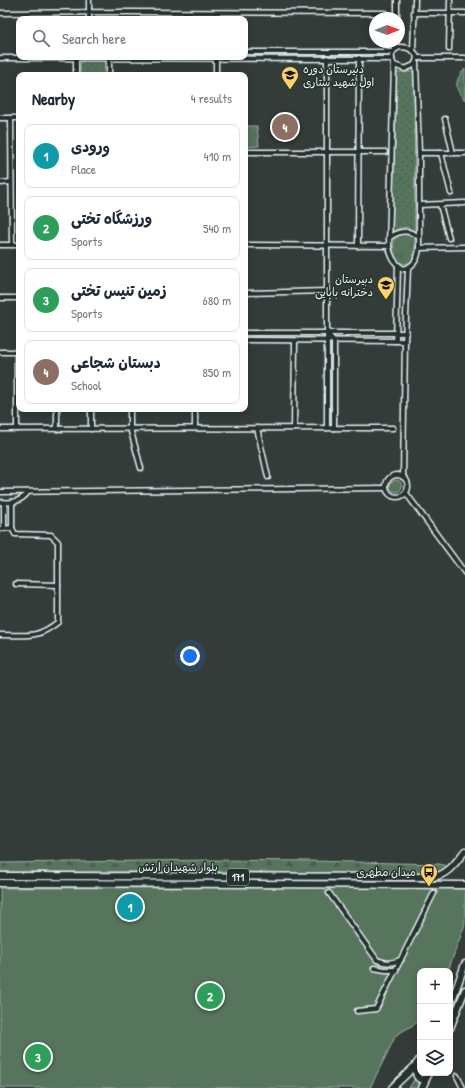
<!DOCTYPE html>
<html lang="en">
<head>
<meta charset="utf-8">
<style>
	body { margin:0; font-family:"Patrick Hand","Playpen Sans Arabic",sans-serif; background:#f6f6f7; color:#1f2937 }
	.controls { position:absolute; right:12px; bottom:12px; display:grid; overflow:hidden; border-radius:8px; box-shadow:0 2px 10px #0003 }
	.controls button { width:36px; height:36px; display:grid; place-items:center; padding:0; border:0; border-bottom:1px solid #e0e1e3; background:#fff; color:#1f2937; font:20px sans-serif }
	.compass { position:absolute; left:369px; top:12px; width:36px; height:36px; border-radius:50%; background:#fff; box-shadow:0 2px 10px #0003; rotate:89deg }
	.you { position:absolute; left:190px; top:656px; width:14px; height:14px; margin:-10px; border:3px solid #fff; border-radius:50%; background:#1a73e8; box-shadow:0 0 0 6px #1a73e833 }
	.badge { display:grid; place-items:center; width:26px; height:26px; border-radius:50%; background:#b45309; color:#fff; font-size:13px; font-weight:700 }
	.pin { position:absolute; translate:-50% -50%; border:2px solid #fff; box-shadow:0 1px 4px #0006 }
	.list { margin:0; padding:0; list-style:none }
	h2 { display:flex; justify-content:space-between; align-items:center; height:52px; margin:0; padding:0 16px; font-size:17px }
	h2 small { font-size:13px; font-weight:400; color:#747a83 }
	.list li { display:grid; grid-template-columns:26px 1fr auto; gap:12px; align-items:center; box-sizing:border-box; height:64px; margin:0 8px 8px; padding:0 8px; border:1px solid #e0e1e3; border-radius:8px }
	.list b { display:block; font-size:15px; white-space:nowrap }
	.list p { margin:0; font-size:13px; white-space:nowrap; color:#747a83 }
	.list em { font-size:13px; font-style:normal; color:#747a83 }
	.icon { flex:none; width:22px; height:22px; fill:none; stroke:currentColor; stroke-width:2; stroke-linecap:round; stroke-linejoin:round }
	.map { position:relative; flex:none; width:465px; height:1088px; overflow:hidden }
	.search { position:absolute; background:#fff; box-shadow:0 2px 10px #0003; left:16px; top:16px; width:232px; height:44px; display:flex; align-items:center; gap:10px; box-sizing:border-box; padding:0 14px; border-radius:8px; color:#747a83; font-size:15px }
	.panel { position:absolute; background:#fff; box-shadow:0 2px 10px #0003; left:16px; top:72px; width:232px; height:340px; border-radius:8px }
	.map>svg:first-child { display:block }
</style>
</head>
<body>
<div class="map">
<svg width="465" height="1088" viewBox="0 0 465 1088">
	<defs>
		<pattern id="grass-tufts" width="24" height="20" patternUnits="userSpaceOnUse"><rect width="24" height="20" fill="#56745c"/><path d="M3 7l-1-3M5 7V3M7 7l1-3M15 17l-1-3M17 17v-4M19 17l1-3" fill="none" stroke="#4d5c52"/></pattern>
		<pattern id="forest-firs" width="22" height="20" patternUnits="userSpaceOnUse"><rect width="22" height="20" fill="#56745c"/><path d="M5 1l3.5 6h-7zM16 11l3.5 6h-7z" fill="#4d5c52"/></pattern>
		<pattern id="park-dots" width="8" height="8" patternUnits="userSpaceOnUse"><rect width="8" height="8" fill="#56745c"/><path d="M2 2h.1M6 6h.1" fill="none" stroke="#4d5c52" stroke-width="1.8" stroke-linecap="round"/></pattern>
	</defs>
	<rect width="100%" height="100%" fill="#333c39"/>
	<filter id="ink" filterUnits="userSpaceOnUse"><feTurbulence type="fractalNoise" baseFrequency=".025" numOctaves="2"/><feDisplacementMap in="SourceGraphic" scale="8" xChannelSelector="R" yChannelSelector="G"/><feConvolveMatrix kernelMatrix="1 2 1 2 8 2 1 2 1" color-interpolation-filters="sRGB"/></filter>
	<g filter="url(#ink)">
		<!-- grass -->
		<g fill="url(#grass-tufts)" stroke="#9fb2aa">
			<path d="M465,69V100C454,90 454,80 465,69Z"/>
			<polygon points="245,126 257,126 259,146 245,147"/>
			<path d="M406,234L411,235L415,239V248L412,261C396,271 390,250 395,238L401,235Z"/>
			<circle cx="396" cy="486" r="6"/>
			<polygon points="420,1070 420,1073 424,1073 417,1088 409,1088"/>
		</g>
		<!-- forest -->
		<polygon fill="url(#forest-firs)" stroke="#9fb2aa" points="212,860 312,861 439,864 446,866 439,874 429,875 255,872 0,872 0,863"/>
		<!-- park -->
		<g fill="url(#park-dots)" stroke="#9fb2aa">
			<polygon points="91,57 95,57 105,63 104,75 80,75 80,63"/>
			<path d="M397,72H413L414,74L415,232C408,225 400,227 392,232Z"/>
		</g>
		<!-- pitch -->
		<polygon fill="#56745c" stroke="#9fb2aa" points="465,887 465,924 448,971 420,971 420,1021 396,1035 370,1088 0,1088 0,888"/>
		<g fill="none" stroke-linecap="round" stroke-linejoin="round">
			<defs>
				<g id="minor">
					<polyline points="89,0 89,19"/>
					<polyline points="0,13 121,12 386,13 387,18"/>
					<polyline points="414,13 465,13"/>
					<polyline points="397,18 397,0"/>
					<polyline points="392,42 394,50"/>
					<path d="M400,47C411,47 422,54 414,65L405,69L394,65C390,57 391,50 400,47Z"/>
					<polyline points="396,49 396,42"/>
					<polyline points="449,49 450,0"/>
					<polyline points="413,50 415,0"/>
					<polyline points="245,52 392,52"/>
					<polyline points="0,58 392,59"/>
					<polyline points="417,58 465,58"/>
					<path d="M394,65L389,246C391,257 394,263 403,269C414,267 418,259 419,248V153L416,62"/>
					<polyline points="76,75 76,58"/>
					<polyline points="109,75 109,58"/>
					<polyline points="216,75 216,58"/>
					<polyline points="0,118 19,118"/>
					<polyline points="11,118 12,245"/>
					<polyline points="445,119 453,153"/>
					<polyline points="245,152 385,152"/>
					<polyline points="419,153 465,153"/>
					<polyline points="441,153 451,193"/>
					<polyline points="0,183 11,182"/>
					<polyline points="419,205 465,203"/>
					<polyline points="440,205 449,238"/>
					<path d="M389,238C399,230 408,229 419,237"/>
					<polyline points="0,245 19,245"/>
					<polyline points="245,245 389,246"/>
					<polyline points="358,246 359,58"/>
					<polyline points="419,248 465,247"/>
					<polyline points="245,293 327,291"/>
					<polyline points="0,298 19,298"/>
					<polyline points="245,333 406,333"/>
					<polyline points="327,333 334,341 334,428"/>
					<polyline points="245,340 405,341"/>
					<polyline points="396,341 398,266"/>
					<polyline points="0,352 19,352"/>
					<polyline points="91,409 91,429"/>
					<polyline points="130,409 130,428 141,468"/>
					<polyline points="195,428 195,409"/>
					<polyline points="257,428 268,477"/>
					<polyline points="294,428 295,341"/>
					<polyline points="327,428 327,58"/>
					<polyline points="0,429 393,428"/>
					<polyline points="17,429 17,352"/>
					<polyline points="57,429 57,409"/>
					<circle cx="397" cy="486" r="11"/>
					<polyline points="403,477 405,341 408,268"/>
					<polyline points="0,492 386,488"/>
					<polyline points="406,493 465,573"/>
					<path d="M0,502C11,504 22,501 28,492"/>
					<polyline points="4,528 4,502"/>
					<polyline points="12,528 12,502"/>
					<path d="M0,529L12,528L15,534L51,535L58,542V622C37,639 26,635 0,635"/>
					<polyline points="16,584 58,585"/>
					<path d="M329,893L377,960C386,964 392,963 401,960"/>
					<polyline points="374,968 385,970 396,970"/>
					<polyline points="357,1011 376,1009 434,893"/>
					<polyline points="457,1076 463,1088"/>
				</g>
				<g id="primary">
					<path d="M0,876L433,877C448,875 456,862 465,851"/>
					<polyline points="0,883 465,885"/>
					<polyline points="450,1006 465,964"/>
					<polyline points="450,1028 465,990"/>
					<path d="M416,1065C416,1071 415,1076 420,1079H425L427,1077"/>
					<polyline points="392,1088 416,1065 420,1059"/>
					<polyline points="422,1088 427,1077"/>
				</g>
			</defs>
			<!-- minor casing -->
			<use href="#minor" stroke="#e8f1f8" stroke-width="7"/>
			<!-- primary casing -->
			<use href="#primary" stroke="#e8f1f8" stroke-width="9"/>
			<!-- minor -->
			<use href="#minor" stroke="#26332d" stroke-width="4"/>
			<!-- primary -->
			<use href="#primary" stroke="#26332d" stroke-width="6"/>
		</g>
	</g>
	<!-- icons -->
	<defs>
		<symbol id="school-pin" viewBox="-11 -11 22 30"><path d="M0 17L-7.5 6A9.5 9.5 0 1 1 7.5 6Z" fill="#ffd166" stroke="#26332d"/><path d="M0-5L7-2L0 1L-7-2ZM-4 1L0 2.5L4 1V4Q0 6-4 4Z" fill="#111"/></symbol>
		<symbol id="bus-pin" viewBox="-11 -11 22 30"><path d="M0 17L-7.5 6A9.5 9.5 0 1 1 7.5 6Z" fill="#ffd166" stroke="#26332d"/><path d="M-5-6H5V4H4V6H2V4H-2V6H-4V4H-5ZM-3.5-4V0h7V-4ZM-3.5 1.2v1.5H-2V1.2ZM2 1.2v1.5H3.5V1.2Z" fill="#111"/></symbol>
	</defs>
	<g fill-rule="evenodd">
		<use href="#school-pin" x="280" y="65" width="20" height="27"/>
		<use href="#school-pin" x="376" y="275" width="20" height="27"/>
		<use href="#bus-pin" x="419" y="862" width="20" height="27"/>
	</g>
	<g text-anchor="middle" stroke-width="3" stroke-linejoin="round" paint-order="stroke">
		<!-- shield labels -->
		<rect fill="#26332d" stroke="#aeb8bb" stroke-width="1" x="227" y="869" width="22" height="16" rx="3"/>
		<g font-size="10" font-weight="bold" fill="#e8f1f8">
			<text x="238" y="881">171</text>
		</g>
		<!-- poi labels -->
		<g font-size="11" fill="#e8f1f8" stroke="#26332d" text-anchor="end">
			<text x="303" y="73" text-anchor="start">دبیرستان دوره<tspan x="303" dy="13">اول شهید ستاری</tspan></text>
			<text x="373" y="283">دبیرستان<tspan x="373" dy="13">دخترانه بابایی</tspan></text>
			<text x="416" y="876">میدان مطهری</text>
		</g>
		<!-- street labels -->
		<g font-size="11" fill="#e8f1f8" stroke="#26332d">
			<text x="178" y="871">بلوار شهیدان ارتش</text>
		</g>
	</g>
</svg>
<div class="controls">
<button>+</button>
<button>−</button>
<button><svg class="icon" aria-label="layers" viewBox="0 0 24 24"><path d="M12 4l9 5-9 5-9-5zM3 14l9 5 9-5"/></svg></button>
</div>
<svg class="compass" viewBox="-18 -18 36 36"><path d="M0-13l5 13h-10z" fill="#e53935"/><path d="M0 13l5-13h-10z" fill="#747a83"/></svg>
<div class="you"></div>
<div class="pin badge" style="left:130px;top:907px;background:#0f9aa8">1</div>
<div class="pin badge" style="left:210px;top:996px;background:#2e9e5b">2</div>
<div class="pin badge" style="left:38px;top:1057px;background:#2e9e5b">3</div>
<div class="pin badge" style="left:285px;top:127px;background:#8d6e63">4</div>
<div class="search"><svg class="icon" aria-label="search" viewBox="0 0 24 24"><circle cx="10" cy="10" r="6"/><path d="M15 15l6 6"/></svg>Search here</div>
<section class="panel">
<h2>Nearby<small>4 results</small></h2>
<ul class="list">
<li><span class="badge" style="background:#0f9aa8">1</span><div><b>ورودی</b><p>Place</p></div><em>410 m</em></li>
<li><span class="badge" style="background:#2e9e5b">2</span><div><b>ورزشگاه تختی</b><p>Sports</p></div><em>540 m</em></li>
<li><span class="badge" style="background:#2e9e5b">3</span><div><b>زمین تنیس تختی</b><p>Sports</p></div><em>680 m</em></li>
<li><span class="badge" style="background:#8d6e63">4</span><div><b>دبستان شجاعی</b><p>School</p></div><em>850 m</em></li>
</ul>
</section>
</div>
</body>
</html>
